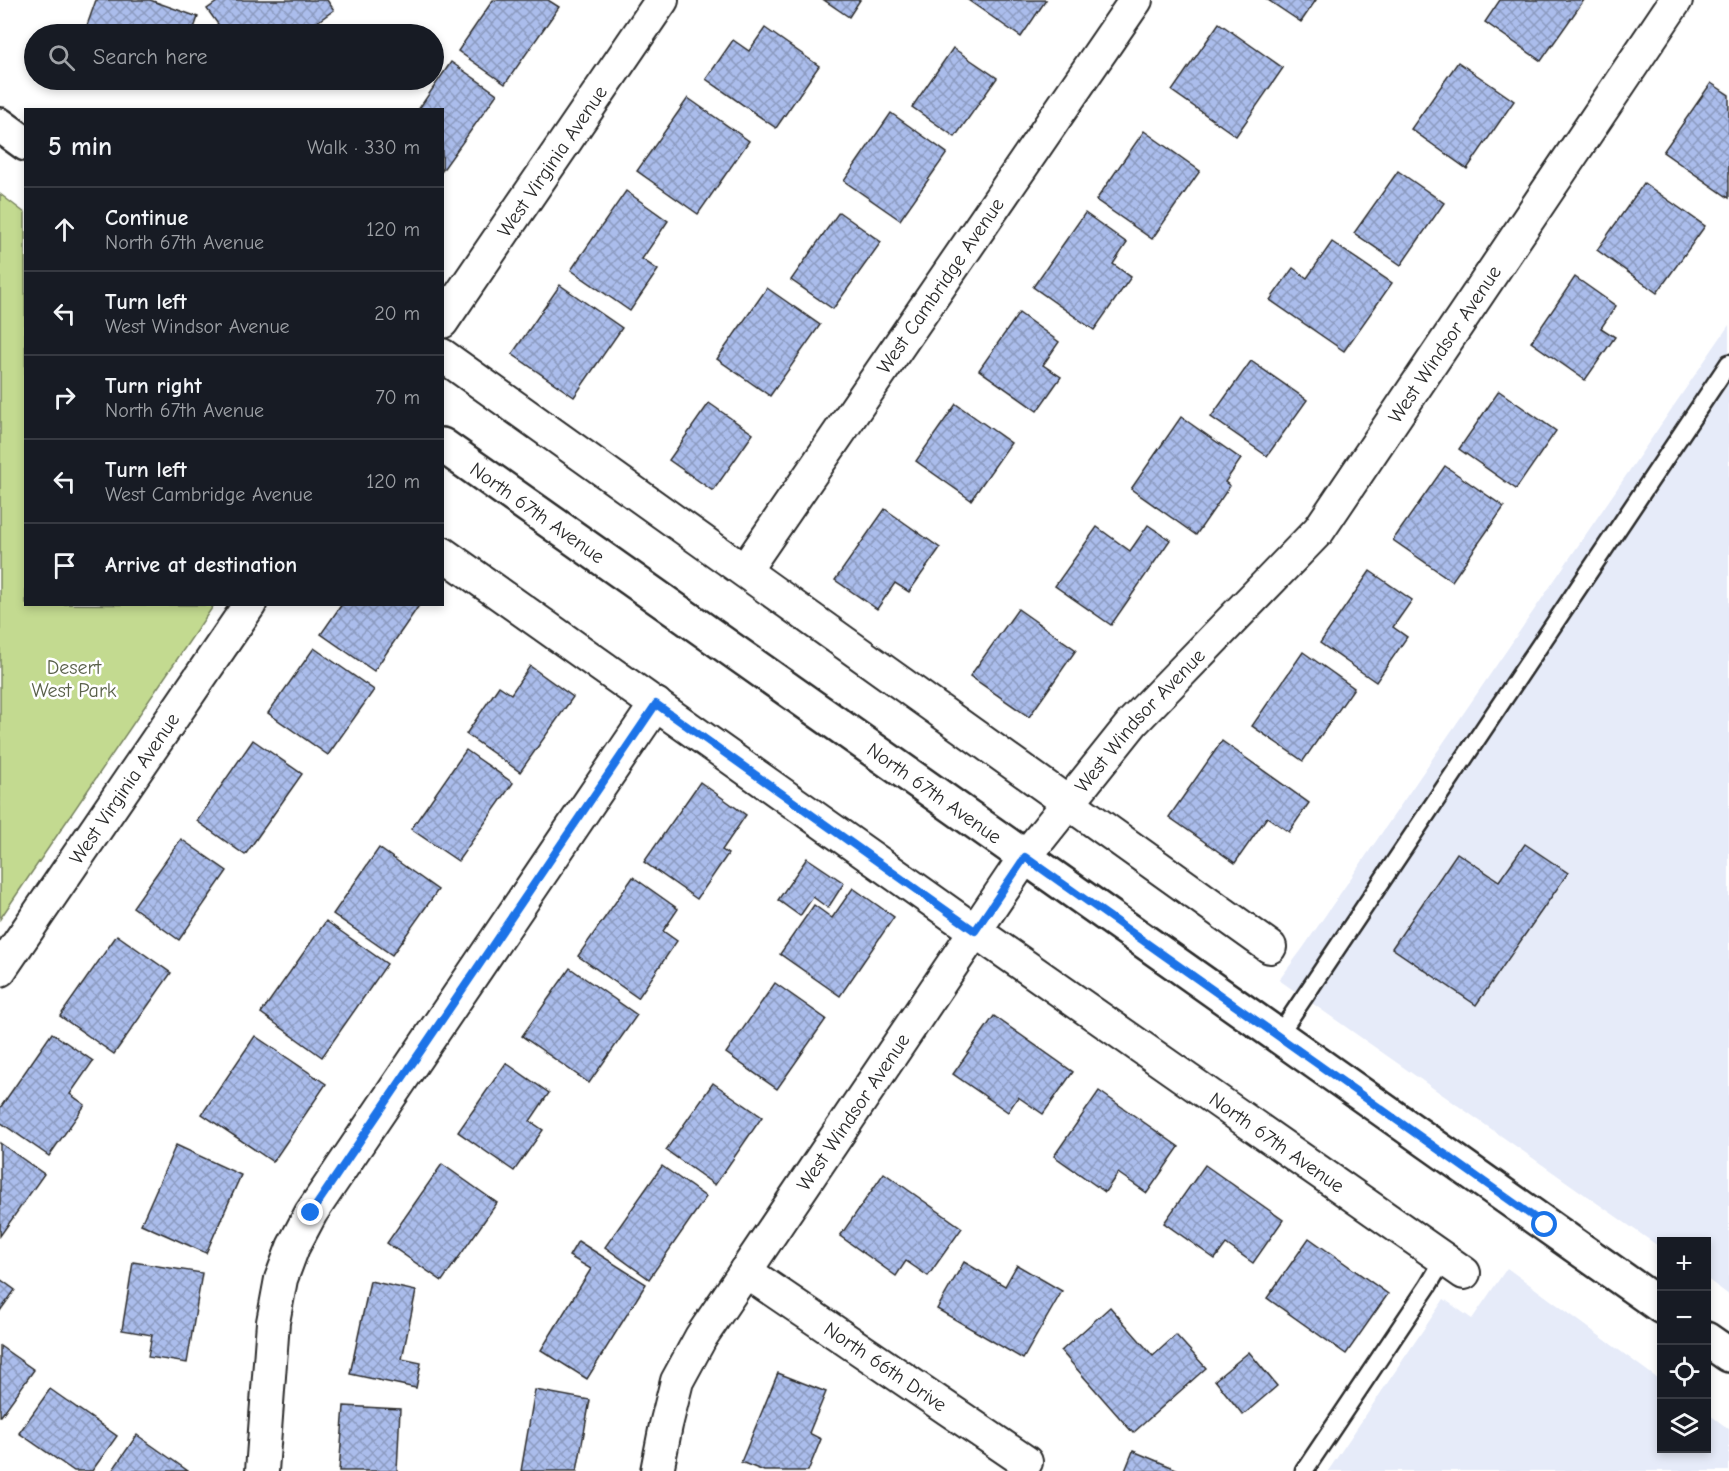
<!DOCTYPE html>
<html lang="en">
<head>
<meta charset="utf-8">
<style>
	body { margin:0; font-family:"Comic Neue",sans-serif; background:#242831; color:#f1f3f6 }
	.controls { position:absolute; right:18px; bottom:18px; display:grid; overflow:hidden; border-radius:0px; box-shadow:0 3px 9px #0003 }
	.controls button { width:54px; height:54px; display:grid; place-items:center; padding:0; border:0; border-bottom:2px solid #363941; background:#171b24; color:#f1f3f6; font:30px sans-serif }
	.stop { position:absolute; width:18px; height:18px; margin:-14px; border:4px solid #1a73e8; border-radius:50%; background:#fff }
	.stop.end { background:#1a73e8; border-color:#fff; box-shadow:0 2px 6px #0008 }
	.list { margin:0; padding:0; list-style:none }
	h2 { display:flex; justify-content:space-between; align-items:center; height:78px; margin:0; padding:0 24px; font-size:26px }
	h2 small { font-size:20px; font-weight:400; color:#9ea1a6 }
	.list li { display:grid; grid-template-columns:39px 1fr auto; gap:18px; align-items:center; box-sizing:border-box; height:84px; padding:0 24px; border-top:2px solid #363941 }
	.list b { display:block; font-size:22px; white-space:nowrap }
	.list p { margin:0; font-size:20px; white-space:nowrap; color:#9ea1a6 }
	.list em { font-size:20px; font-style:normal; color:#9ea1a6 }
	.icon { flex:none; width:33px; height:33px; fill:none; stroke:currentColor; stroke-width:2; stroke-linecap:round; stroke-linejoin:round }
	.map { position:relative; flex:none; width:1729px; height:1471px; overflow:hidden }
	.search { position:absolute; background:#171b24; box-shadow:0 3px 9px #0003; left:24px; top:24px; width:420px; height:66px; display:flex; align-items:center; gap:15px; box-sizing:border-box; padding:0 21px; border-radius:33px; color:#9ea1a6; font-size:22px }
	.panel { position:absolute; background:#171b24; box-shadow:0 3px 9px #0003; left:24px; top:108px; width:420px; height:498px; border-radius:0px }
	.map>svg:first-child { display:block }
</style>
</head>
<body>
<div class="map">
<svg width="1729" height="1471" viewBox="0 0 1729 1471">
	<defs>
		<pattern id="building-cross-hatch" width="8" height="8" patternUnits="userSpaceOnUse" patternTransform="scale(1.5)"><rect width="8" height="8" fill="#abbdec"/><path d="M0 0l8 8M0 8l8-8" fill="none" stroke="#8b9abf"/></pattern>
	</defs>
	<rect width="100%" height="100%" fill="#fff"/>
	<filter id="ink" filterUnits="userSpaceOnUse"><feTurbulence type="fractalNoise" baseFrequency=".0167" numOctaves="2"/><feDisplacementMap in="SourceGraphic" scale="12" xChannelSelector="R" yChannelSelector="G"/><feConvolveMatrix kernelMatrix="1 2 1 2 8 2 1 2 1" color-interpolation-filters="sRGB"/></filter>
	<g filter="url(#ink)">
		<!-- built -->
		<g fill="#e6ebf9">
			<polygon points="1729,325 1729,1295 1707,1279 1706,1242 1662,1242 1661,1248 1279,980 1303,948"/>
			<polygon points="1507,1268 1661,1381 1662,1448 1706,1448 1707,1413 1729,1429 1729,1471 1328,1471 1444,1299 1472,1319"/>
		</g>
		<!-- park -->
		<polygon fill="#c3da90" stroke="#77825e" stroke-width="1.5" points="0,194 25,213 26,604 214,605 0,919"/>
		<!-- building -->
		<g fill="url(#building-cross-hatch)" stroke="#2b2b2b" stroke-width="1.5">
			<polygon points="96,0 150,0 198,17 192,34 84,34"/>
			<polygon points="220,0 327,0 334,10 300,34 225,34 207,9"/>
			<polygon points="493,0 548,0 559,7 505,84 458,51"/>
			<polygon points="824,0 860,0 849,17"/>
			<polygon points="968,0 1046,0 1021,37"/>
			<polygon points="1268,0 1316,0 1301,22"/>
			<polygon points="1500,0 1584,0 1541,61 1485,22"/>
			<polygon points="1219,23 1283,68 1236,136 1172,91"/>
			<polygon points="765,28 819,66 776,128 706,79 733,40 749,51"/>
			<polygon points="953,48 997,78 955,137 912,107"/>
			<polygon points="451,62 497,94 442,171 442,110 418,110"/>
			<polygon points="1458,62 1514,101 1467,169 1411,129"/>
			<polygon points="1711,83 1729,95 1729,198 1663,152"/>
			<polygon points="688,98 749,141 698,214 637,171"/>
			<polygon points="891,113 947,153 900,220 844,181"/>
			<polygon points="1144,131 1200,171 1152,239 1096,200"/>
			<polygon points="1398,171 1444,203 1401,265 1354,233"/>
			<polygon points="1644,183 1705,226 1657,293 1597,250"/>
			<polygon points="626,191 668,221 642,259 658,270 630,311 571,270"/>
			<polygon points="839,212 881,242 833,309 791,280"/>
			<polygon points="1085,213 1127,243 1113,264 1131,277 1094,330 1033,287"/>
			<polygon points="1332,242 1392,283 1344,351 1270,300 1293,268 1307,278"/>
			<polygon points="1575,277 1616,306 1601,328 1615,337 1585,380 1531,342"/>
			<polygon points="560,285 622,328 574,397 512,354"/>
			<polygon points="767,288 820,325 770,396 717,359"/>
			<polygon points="1019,313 1059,342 1043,365 1061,377 1037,411 979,370"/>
			<polygon points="1251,361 1307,400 1267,456 1211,417"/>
			<polygon points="1499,391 1556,431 1516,489 1459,449"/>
			<polygon points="709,403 753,434 713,491 669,460"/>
			<polygon points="956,404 1011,443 971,500 916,461"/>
			<polygon points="1181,417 1241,459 1225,482 1230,486 1196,535 1131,489"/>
			<polygon points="1445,466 1504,507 1452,581 1393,540"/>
			<polygon points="885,509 940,548 909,592 895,583 877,609 835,580"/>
			<polygon points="1148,525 1170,540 1111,625 1055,586 1097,527 1130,551"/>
			<polygon points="1370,571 1412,600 1393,627 1407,637 1376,682 1320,643"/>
			<polygon points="342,604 420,604 374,671 321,634"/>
			<polygon points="1018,609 1076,650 1029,717 970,676"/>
			<polygon points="314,648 374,690 328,755 268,713"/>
			<polygon points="1303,652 1354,688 1303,761 1252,726"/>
			<polygon points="530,666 573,697 520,772 466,734 499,686 511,694"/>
			<polygon points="253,740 302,774 245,855 197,821"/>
			<polygon points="1222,741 1309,803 1289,832 1267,817 1235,863 1169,817"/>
			<polygon points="466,750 513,783 458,861 411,829"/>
			<polygon points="700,782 746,815 722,850 728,854 697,899 644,862"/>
			<polygon points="181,839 227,871 179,940 133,907"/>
			<polygon points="1525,844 1568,873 1476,1005 1392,948 1457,853 1499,881"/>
			<polygon points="379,848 438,890 392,955 333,914"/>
			<polygon points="807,858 844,883 828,908 813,897 800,916 778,900"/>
			<polygon points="633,877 678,909 663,931 677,941 638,998 578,956"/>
			<polygon points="853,888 894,917 840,996 780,954 814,905 832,918"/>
			<polygon points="326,921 387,964 322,1057 261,1013"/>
			<polygon points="117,935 171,973 114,1054 60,1016"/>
			<polygon points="570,968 637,1015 589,1083 522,1036"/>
			<polygon points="775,983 826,1019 777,1089 726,1053"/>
			<polygon points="994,1016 1073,1072 1043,1114 1018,1097 1008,1112 953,1074"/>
			<polygon points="52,1033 93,1061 70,1094 85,1105 49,1156 0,1122 0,1108"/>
			<polygon points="255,1036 326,1084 273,1162 202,1114"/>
			<polygon points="506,1063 549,1093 530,1121 543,1130 514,1171 458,1132"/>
			<polygon points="713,1083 762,1117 715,1185 666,1150"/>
			<polygon points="1099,1091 1179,1147 1147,1193 1118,1173 1105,1192 1054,1156"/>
			<polygon points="0,1143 44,1174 0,1236"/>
			<polygon points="176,1145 241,1175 206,1253 141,1224"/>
			<polygon points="442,1164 497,1203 442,1281 387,1243"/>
			<polygon points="1205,1165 1283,1220 1253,1263 1226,1244 1215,1259 1164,1223"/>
			<polygon points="662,1166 706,1197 649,1279 605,1247"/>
			<polygon points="884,1173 962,1228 928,1276 906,1261 896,1276 840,1236"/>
			<polygon points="1309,1238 1388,1294 1346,1354 1267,1298"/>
			<polygon points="578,1241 646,1284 587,1379 541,1350 591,1269 569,1256"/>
			<polygon points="133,1262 202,1273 187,1363 148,1357 152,1335 122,1330"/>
			<polygon points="964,1262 1005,1286 1017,1265 1062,1291 1023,1359 937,1309"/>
			<polygon points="0,1279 15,1290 0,1311"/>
			<polygon points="370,1281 416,1291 402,1359 421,1363 416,1388 350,1374"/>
			<polygon points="1110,1307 1153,1356 1176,1335 1206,1368 1133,1433 1061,1351"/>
			<polygon points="0,1346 34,1370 1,1416 0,1416"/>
			<polygon points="1249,1352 1277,1386 1243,1415 1215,1380"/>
			<polygon points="778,1373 826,1392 809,1433 821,1439 808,1471 764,1471 741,1462"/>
			<polygon points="50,1389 117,1436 92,1471 74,1471 19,1433"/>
			<polygon points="535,1390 590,1400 577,1471 521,1471"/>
			<polygon points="344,1406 400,1409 397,1471 339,1471"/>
			<polygon points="137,1435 188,1471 112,1471"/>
			<polygon points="1133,1451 1181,1471 1125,1471"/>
		</g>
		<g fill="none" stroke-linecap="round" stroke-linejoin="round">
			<defs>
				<g id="lane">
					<polyline points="1278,1036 1729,363"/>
					<polyline points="1304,1471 1428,1286 1444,1259"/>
				</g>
				<g id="street">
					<path id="s1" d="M442,322L662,0"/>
					<polyline points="442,355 1270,947"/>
					<path id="s2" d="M442,553L975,931L1464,1273"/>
					<path id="s3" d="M745,570L1136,0"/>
					<path id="s4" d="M0,970L250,604"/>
					<path id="s5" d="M745,1271L1026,1462"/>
					<polyline points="262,1471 273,1322 281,1279 293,1247 311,1213 656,704"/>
					<path id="s6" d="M657,1471L666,1425L677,1381L701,1337L1025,857L1133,722L1319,530L1676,0"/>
				</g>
				<g id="secondary">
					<polyline points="0,125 26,144"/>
					<path id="s7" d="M442,445L1662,1307"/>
					<polyline points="1706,1339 1729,1355"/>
				</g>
			</defs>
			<!-- lane casing -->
			<use href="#lane" stroke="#2b2b2b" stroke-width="21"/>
			<!-- street casing -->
			<use href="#street" stroke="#2b2b2b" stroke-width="36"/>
			<!-- secondary casing -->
			<use href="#secondary" stroke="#2b2b2b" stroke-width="38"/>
			<!-- lane -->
			<use href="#lane" stroke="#fff" stroke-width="16"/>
			<!-- street -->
			<use href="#street" stroke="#fff" stroke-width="32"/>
			<!-- secondary -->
			<use href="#secondary" stroke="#fff" stroke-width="33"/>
		</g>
	</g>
	<g fill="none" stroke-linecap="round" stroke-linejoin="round" filter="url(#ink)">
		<!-- route -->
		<polyline stroke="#1a73e8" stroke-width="8" points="311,1213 656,704 975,931 1025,857 1545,1225"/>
	</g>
	<g text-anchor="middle" stroke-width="5" stroke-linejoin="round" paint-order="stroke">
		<!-- street labels -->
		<g font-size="20" fill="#2b2b2b" stroke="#fff">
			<text dy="7" stroke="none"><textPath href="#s1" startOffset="195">West Virginia Avenue</textPath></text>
			<text dy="7" stroke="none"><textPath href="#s3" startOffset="345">West Cambridge Avenue</textPath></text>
			<text dy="7" stroke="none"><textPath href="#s6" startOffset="1386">West Windsor Avenue</textPath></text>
			<text dy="7" stroke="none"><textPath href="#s7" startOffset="117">North 67th Avenue</textPath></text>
			<text dy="7" stroke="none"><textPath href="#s6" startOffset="900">West Windsor Avenue</textPath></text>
			<text dy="7" stroke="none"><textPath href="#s4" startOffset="220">West Virginia Avenue</textPath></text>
			<text dy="7" stroke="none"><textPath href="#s7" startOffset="603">North 67th Avenue</textPath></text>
			<text dy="7" stroke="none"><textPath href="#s6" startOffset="414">West Windsor Avenue</textPath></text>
			<text dy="7" stroke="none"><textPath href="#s2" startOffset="1022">North 67th Avenue</textPath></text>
			<text dy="7" stroke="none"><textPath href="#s5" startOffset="170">North 66th Drive</textPath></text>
		</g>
		<!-- park labels -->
		<g font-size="20" fill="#596049" stroke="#fff">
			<text x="74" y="674">Desert<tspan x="74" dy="23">West Park</tspan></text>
		</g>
	</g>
</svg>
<div class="controls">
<button>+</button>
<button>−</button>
<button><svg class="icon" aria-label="locate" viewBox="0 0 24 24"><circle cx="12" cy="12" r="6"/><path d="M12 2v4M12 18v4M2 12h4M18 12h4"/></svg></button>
<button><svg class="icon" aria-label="layers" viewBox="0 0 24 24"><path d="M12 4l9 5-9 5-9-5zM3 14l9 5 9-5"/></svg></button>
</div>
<div class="stop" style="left:1545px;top:1225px"></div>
<div class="stop end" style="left:311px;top:1213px"></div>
<div class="search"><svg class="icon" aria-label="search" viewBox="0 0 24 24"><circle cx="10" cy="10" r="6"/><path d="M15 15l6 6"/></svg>Search here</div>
<section class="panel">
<h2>5 min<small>Walk · 330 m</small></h2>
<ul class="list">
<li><svg class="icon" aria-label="ahead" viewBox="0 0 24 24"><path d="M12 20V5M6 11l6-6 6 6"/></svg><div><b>Continue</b><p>North 67th Avenue</p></div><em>120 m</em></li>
<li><svg class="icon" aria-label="left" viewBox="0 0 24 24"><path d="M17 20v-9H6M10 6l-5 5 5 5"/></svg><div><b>Turn left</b><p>West Windsor Avenue</p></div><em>20 m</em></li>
<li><svg class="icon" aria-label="right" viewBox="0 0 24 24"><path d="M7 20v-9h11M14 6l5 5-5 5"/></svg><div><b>Turn right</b><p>North 67th Avenue</p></div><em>70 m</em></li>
<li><svg class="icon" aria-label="left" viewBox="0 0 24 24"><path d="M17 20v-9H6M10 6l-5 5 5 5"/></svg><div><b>Turn left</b><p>West Cambridge Avenue</p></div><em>120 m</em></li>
<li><svg class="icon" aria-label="arrive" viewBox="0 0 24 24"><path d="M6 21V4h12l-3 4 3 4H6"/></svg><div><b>Arrive at destination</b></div></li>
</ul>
</section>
</div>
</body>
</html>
